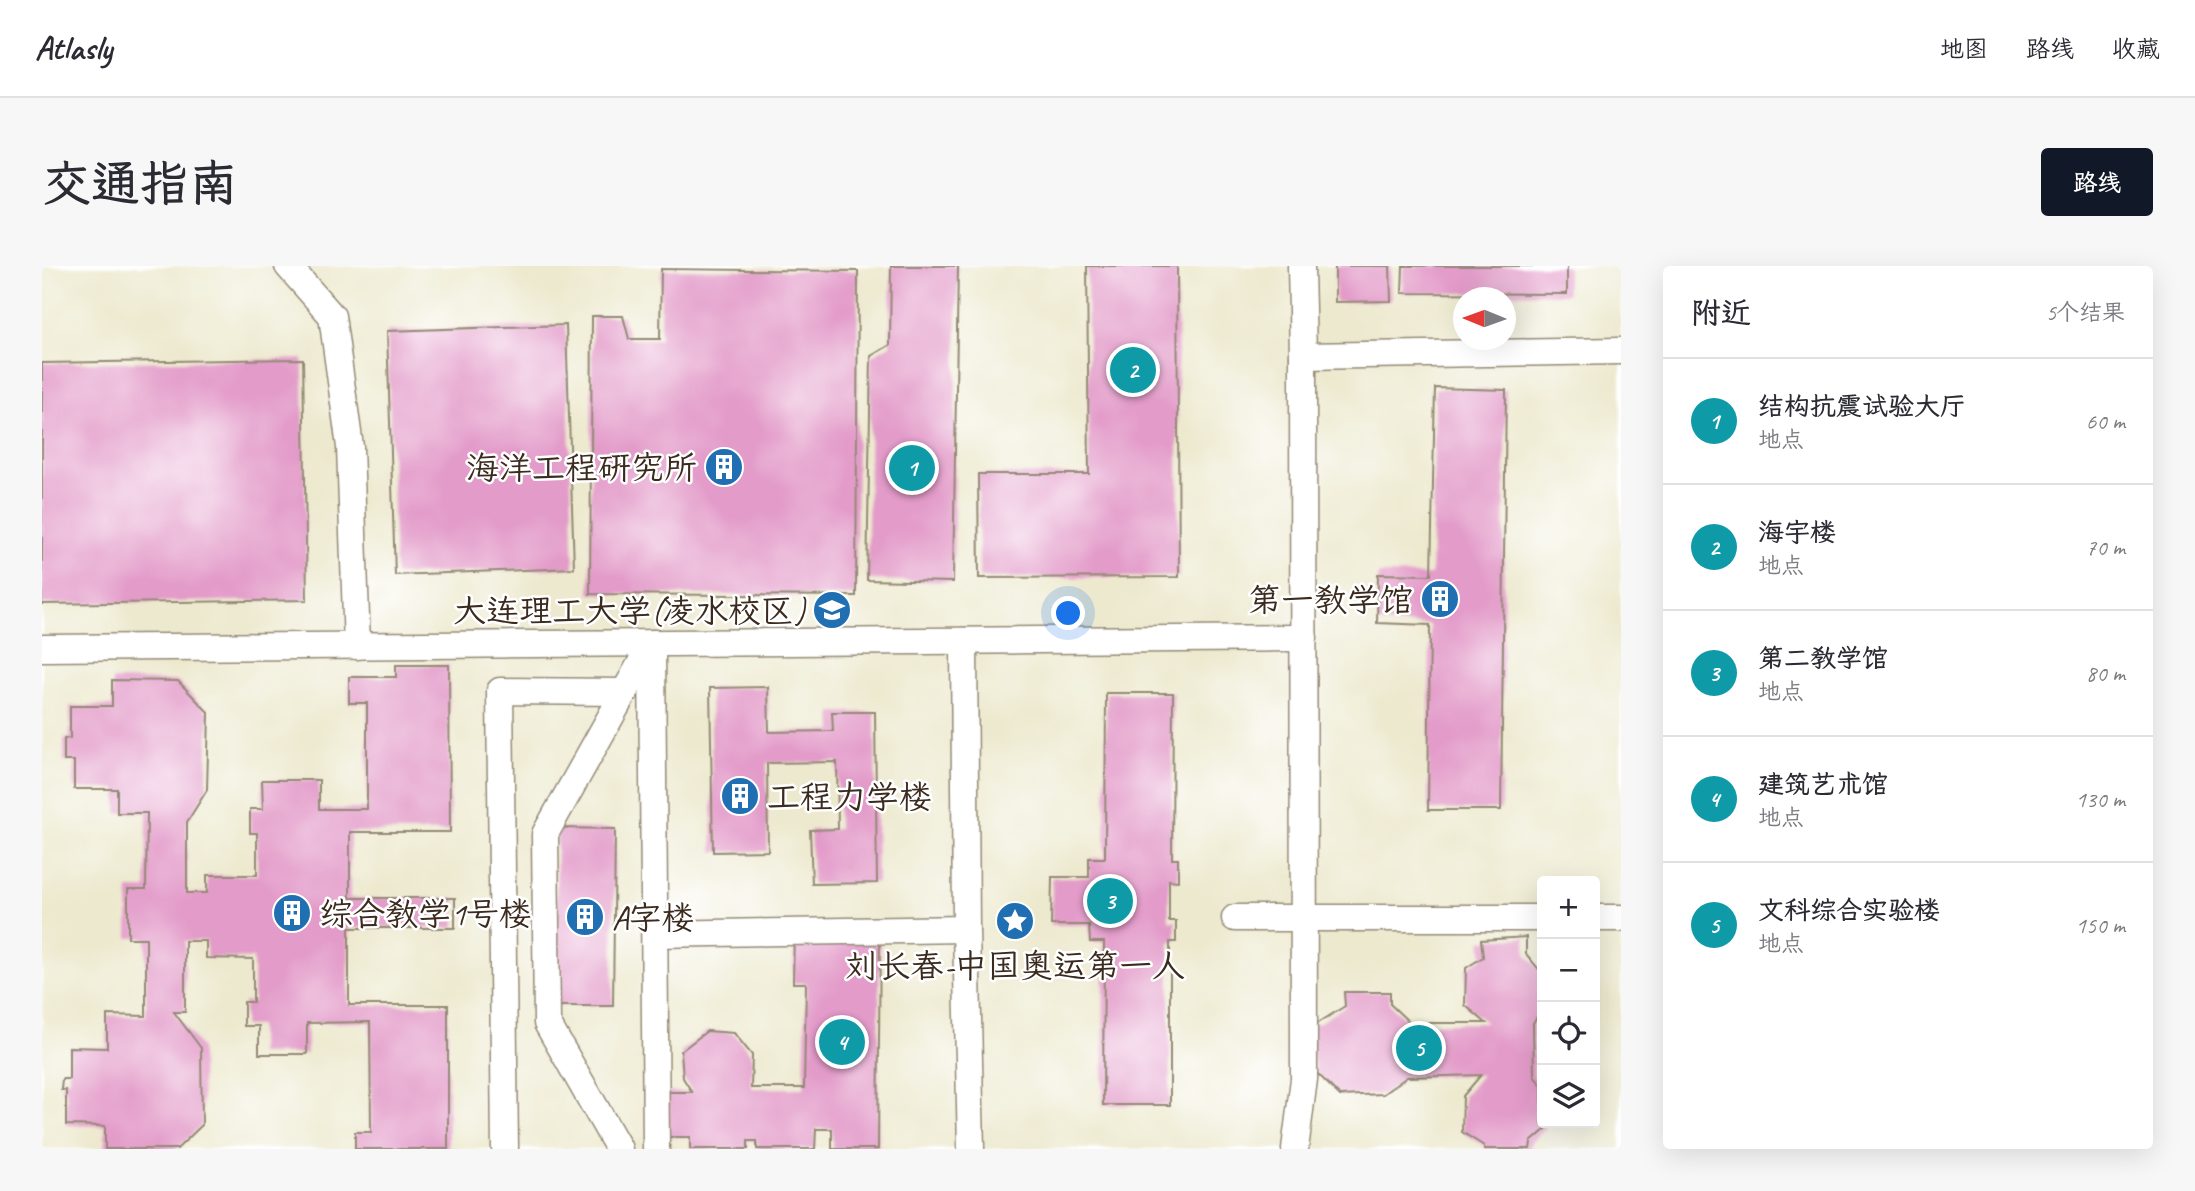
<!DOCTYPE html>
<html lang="zh">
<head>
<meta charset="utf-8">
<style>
	body { margin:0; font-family:Caveat,"LXGW WenKai TC",sans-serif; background:#f7f7f7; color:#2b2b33 }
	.controls { position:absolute; right:21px; bottom:21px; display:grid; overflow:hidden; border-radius:7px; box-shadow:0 7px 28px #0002 }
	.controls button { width:63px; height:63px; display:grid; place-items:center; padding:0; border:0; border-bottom:2px solid #e1e1e2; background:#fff; color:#2b2b33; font:35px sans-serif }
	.compass { position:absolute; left:1411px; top:21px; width:63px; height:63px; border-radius:50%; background:#fff; box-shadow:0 7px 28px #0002; rotate:271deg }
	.you { position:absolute; left:1027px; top:348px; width:24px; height:24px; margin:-18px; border:5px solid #fff; border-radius:50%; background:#1a73e8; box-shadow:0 0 0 10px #1a73e833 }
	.badge { display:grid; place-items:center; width:46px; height:46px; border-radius:50%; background:#111827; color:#fff; font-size:23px; font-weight:700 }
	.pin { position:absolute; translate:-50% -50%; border:4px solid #fff; box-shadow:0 2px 7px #0006 }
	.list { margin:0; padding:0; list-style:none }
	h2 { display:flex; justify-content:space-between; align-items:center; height:91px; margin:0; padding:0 28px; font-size:30px }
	h2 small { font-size:23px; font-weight:400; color:#7c7c81 }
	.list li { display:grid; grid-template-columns:46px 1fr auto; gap:21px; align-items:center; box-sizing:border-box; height:126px; padding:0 28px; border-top:2px solid #e1e1e2 }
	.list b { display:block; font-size:26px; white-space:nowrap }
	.list p { margin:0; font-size:23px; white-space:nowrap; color:#7c7c81 }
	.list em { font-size:23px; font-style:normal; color:#7c7c81 }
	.icon { flex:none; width:38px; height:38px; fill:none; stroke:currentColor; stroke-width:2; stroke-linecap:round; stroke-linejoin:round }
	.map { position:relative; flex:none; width:1579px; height:883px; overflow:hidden; border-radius:7px }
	header { display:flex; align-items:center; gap:42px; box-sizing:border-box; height:98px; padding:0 35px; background:#fff; border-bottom:2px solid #e1e1e2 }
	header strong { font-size:33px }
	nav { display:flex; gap:38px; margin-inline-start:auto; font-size:24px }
	.intro { display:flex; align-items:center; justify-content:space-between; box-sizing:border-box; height:168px; padding:0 42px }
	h1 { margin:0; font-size:49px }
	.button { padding:18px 32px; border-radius:7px; background:#111827; color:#fff; font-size:24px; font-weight:700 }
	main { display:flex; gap:42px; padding:0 42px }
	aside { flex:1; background:#fff; border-radius:7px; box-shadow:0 7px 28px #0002 }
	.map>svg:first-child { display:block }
</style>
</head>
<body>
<header>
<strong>Atlasly</strong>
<nav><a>地图</a><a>路线</a><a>收藏</a></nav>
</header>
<div class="intro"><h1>交通指南</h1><a class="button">路线</a></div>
<main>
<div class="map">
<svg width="1579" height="883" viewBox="0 0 1579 883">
	<rect width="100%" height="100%" fill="#fff"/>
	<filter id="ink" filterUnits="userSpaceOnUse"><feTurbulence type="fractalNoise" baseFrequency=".0143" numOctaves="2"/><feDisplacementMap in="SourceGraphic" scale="14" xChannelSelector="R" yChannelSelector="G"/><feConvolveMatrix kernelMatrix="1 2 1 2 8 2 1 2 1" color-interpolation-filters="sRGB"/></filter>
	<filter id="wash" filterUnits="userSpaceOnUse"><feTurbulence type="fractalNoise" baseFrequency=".00686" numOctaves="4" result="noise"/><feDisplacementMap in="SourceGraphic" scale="28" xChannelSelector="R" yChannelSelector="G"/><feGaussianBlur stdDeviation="1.57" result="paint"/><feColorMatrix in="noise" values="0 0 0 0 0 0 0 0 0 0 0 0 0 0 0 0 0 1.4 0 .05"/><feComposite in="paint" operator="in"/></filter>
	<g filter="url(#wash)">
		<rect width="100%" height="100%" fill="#ede9cf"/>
		<g id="blocks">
			<!-- building -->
			<g fill="#e39bc9">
				<polygon points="849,0 916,0 911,316 825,314 829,90 848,79"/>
				<polygon points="1045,0 1135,0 1137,311 937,312 936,208 1047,208"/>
				<polygon points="1293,0 1348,0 1349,35 1293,36"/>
				<polygon points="1361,0 1525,0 1525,28 1360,27"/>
				<polygon points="619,3 816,5 814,330 548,328 550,50 581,50 587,73 618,73"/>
				<polygon points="524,59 532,302 353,309 345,65"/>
				<polygon points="261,93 265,334 0,338 0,97"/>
				<polygon points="1393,122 1464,124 1459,544 1386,544 1388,359 1335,357 1336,308 1389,309"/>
				<polygon points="354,399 407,399 408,566 308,566 308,632 413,632 413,662 307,662 307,739 406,739 406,883 313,883 313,866 329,866 328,756 265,757 265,788 217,788 217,760 202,760 202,736 211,736 211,693 164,692 164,675 143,675 143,746 132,746 159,782 160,859 135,883 63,883 63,860 24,859 24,824 19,824 20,813 27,813 27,781 65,782 65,749 104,750 104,672 86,672 86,623 104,623 105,547 75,547 75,523 32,523 32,495 22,495 22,473 28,472 28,440 70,440 70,414 136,415 167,447 165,524 145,556 145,627 165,627 165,609 215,609 215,567 208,567 208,543 221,543 220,514 277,514 277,543 325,543 325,437 307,437 307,411 354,411"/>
				<polygon points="726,421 727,466 791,465 790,446 833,446 835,617 770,618 768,564 796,563 795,496 725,497 726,585 671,586 668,422"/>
				<polygon points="1064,427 1131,427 1130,593 1136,593 1136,615 1127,614 1127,655 1134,655 1134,676 1128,676 1128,839 1061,839 1062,676 1048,676 1047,659 1009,659 1010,611 1047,611 1047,592 1063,592"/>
				<polygon points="515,562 573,563 571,740 513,740"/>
				<polygon points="752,666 838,667 836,883 790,883 790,863 774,863 773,883 715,883 715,875 706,875 706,883 648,883 648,871 623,871 624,826 650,826 641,812 639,785 665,765 692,767 710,789 709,822 762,822 764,717 751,717"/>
				<polygon points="1484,671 1484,688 1500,707 1500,743 1491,757 1492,810 1500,820 1500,857 1504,857 1504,863 1489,876 1488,883 1442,883 1442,880 1420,866 1421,830 1439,809 1365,811 1341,828 1298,830 1274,806 1263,758 1276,757 1303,740 1302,726 1348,726 1348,738 1368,757 1444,757 1423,739 1424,702 1441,691 1439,674"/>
			</g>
		</g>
	</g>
	<g filter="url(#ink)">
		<use href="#blocks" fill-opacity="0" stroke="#948a76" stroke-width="2"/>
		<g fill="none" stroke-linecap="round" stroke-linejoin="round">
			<defs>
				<g id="street">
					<polyline points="246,0 290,50 308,181 315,380"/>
					<polyline points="1261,90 1579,85"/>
					<polyline points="922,375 924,663 929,883"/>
					<polyline points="610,381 614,883"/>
					<polyline points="0,382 1262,372"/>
					<polyline points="1193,652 1500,652"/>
					<polyline points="1553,652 1579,652"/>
					<polyline points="613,668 924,663"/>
					<polyline points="463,883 458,425 583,426"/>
					<polyline points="577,883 505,757 503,568 610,377"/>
					<polyline points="1253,883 1262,813 1261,90 1259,0"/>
				</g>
			</defs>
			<!-- street casing -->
			<use href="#street" stroke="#948a76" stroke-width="29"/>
			<!-- street -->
			<use href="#street" stroke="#fff" stroke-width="26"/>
		</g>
	</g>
	<!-- icons -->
	<defs>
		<symbol id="building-disc" viewBox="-11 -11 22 22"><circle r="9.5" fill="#1f6fb2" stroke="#fff"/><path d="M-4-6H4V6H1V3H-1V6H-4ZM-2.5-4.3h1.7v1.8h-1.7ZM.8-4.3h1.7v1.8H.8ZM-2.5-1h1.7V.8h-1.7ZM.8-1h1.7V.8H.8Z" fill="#fff"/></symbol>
		<symbol id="university-disc" viewBox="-11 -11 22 22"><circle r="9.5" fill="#1f6fb2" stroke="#fff"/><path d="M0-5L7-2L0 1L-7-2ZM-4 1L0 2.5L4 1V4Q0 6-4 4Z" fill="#fff"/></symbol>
		<symbol id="sight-disc" viewBox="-11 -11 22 22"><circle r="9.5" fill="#1f6fb2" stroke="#fff"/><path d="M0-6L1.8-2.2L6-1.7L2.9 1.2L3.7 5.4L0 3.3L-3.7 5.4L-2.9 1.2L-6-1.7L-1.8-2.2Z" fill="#fff"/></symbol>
	</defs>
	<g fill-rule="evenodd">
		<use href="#building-disc" x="660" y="179" width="44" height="44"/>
		<use href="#building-disc" x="1376" y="311" width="44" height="44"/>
		<use href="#university-disc" x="768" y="322" width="44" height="44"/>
		<use href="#building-disc" x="676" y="508" width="44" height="44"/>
		<use href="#building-disc" x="228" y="625" width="44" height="44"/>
		<use href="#building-disc" x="521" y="629" width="44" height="44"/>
		<use href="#sight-disc" x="951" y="633" width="44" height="44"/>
	</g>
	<g text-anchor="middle" stroke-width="5" stroke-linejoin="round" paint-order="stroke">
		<!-- poi labels -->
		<g font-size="33" fill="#3b2a1e" stroke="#fff" text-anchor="end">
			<text x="655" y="213">海洋工程研究所</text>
			<text x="1371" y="345">第一教学馆</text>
			<text x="763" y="356">大连理工大学(凌水校区)</text>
			<text x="725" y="542" text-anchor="start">工程力学楼</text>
			<text x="277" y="659" text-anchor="start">综合教学1号楼</text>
			<text x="570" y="663" text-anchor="start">A字楼</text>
			<text x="973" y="711" text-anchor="middle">刘长春-中国奥运第一人</text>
		</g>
	</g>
</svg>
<div class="controls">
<button>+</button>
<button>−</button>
<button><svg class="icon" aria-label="locate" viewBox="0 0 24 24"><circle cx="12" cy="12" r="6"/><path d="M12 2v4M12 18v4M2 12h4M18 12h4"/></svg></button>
<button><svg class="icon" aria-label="layers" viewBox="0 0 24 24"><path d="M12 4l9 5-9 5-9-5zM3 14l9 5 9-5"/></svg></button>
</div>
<svg class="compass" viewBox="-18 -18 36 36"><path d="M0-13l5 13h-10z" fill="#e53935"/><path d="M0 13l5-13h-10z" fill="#7c7c81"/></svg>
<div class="you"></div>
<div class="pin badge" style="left:870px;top:202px;background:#0f9aa8">1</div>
<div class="pin badge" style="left:1091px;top:104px;background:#0f9aa8">2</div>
<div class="pin badge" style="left:1068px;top:635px;background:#0f9aa8">3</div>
<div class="pin badge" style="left:800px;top:776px;background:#0f9aa8">4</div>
<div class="pin badge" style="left:1377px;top:782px;background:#0f9aa8">5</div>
</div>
<aside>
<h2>附近<small>5个结果</small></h2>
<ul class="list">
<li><span class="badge" style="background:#0f9aa8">1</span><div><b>结构抗震试验大厅</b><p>地点</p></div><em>60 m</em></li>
<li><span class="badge" style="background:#0f9aa8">2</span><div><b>海宇楼</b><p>地点</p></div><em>70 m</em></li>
<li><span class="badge" style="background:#0f9aa8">3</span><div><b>第二教学馆</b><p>地点</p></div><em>80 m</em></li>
<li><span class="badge" style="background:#0f9aa8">4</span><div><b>建筑艺术馆</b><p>地点</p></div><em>130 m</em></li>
<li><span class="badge" style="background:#0f9aa8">5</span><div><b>文科综合实验楼</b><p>地点</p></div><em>150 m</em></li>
</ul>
</aside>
</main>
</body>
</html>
